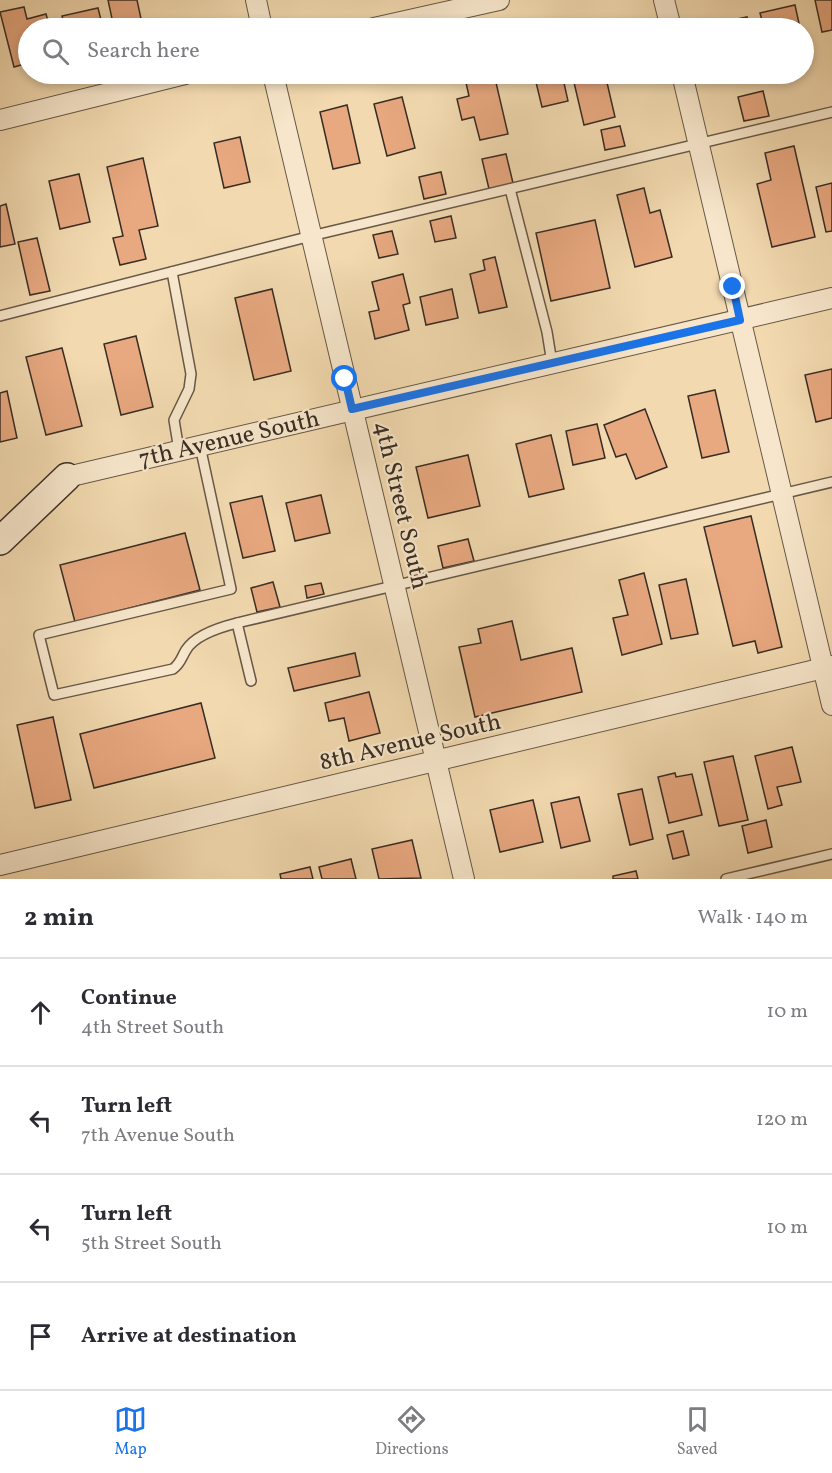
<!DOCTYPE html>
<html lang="en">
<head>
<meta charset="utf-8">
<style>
	body { margin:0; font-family:Vollkorn,serif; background:#f2f2f3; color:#2b2b33 }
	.stop { position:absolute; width:18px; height:18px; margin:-14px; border:4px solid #1a73e8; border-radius:50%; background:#fff }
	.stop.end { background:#1a73e8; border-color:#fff; box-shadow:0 2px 6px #0008 }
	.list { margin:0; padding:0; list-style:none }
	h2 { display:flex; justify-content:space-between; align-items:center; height:78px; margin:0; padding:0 24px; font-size:26px }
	h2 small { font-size:20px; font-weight:400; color:#7c7c81 }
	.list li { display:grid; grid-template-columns:39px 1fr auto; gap:18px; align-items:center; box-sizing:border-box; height:108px; padding:0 24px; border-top:2px solid #e1e1e2 }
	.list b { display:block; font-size:22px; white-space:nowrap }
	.list p { margin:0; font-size:20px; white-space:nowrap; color:#7c7c81 }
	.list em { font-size:20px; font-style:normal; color:#7c7c81 }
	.icon { flex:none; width:33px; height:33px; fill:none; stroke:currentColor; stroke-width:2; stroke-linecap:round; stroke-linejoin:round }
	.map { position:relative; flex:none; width:832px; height:879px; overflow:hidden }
	.search { position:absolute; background:#fff; box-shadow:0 3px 9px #0003; left:18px; right:18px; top:18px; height:66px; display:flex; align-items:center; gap:15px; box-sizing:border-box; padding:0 21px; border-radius:33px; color:#7c7c81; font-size:22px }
	.sheet { height:510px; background:#fff }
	nav { display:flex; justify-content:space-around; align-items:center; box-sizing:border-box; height:84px; border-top:2px solid #e1e1e2; background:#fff; font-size:16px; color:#7c7c81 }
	nav a { display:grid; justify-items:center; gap:3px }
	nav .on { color:#1a73e8 }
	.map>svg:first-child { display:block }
</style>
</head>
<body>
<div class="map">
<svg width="832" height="879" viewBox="0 0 832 879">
	<rect width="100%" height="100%" fill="#f2d9af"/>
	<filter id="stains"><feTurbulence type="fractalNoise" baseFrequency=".00333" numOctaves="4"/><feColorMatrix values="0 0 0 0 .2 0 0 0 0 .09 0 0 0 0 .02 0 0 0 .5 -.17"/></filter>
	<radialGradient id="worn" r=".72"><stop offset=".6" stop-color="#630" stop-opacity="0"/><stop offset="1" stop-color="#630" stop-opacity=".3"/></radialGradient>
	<!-- building -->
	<g fill="#e8a880" stroke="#382d24" stroke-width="1.5">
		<polygon points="108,0 137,0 143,28 114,28"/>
		<polygon points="815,0 832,0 832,30 822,32"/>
		<polygon points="795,5 800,28 764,28 760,13"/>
		<polygon points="24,7 27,19 46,14 50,28 28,28 28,63 14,67 0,12"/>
		<polygon points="98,8 103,28 65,28 62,16"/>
		<polygon points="747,17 750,28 715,28 714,24"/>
		<polygon points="464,74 494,74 508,134 480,140 474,117 462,120 457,99 469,96"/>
		<polygon points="534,74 562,74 568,101 542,107"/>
		<polygon points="572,74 605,74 615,117 584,125"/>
		<polygon points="763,91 769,116 744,121 738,97"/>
		<polygon points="402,97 415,148 387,156 374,104"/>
		<polygon points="347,105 360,163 333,169 320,112"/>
		<polygon points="620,126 625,146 605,150 601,130"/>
		<polygon points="240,137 250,182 224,188 214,143"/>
		<polygon points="794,146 815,237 772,247 757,184 771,180 765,153"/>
		<polygon points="506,154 513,183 489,189 482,159"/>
		<polygon points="143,158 158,226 139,230 146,259 120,265 113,238 123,236 107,167"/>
		<polygon points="441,172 446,194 424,199 419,177"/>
		<polygon points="79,174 90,222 60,229 49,181"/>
		<polygon points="832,183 832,231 826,232 816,187"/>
		<polygon points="644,188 650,213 660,210 672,257 635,267 617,195"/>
		<polygon points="6,204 15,244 0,247 0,206"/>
		<polygon points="451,216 456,238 435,242 430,221"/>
		<polygon points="595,220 610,288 551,301 536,233"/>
		<polygon points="392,231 398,254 379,258 373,235"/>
		<polygon points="37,238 50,291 30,295 18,242"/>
		<polygon points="495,257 507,307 479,313 470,274 485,270 483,260"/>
		<polygon points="403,274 410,303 403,305 409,330 375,339 369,312 379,310 372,282"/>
		<polygon points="272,289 291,371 254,380 235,298"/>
		<polygon points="452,289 458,318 426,325 420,297"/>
		<polygon points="136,336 153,407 121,415 104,344"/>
		<polygon points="62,348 82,426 46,435 26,357"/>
		<polygon points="832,369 832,418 816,422 805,375"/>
		<polygon points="715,390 729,452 702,458 688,396"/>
		<polygon points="7,391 17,438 0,442 0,393"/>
		<polygon points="645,409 667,467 636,479 626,454 616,457 604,425"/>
		<polygon points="597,424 605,458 573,465 566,431"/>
		<polygon points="551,435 564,489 529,497 516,444"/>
		<polygon points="468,455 480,506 428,518 416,467"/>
		<polygon points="321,495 330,533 295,541 286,503"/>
		<polygon points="262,496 275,551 243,558 230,503"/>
		<polygon points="751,516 782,647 758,653 755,641 733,646 704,527"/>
		<polygon points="185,533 200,590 75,622 60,565"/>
		<polygon points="468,539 474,561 443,568 438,546"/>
		<polygon points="644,573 662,644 622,655 613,618 628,615 619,580"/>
		<polygon points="686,579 698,634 671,639 659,585"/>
		<polygon points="273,582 280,607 257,612 251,588"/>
		<polygon points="321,583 324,594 307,598 305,586"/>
		<polygon points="512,621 521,660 572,648 582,692 475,717 459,647 481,643 478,629"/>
		<polygon points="355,653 360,676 294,691 288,668"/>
		<polygon points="369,692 380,733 349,741 344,718 329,721 325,703"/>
		<polygon points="201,703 215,758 94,788 80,734"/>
		<polygon points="53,717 71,800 35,808 17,725"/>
		<polygon points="792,747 801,782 777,787 782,805 768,809 755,756"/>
		<polygon points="733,756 748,820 719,826 704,762"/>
		<polygon points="675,773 676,777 692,774 702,815 669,823 658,777"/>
		<polygon points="642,789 653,839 630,845 618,794"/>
		<polygon points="579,797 590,841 561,848 551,803"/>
		<polygon points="533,800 543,842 500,852 490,810"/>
		<polygon points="766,820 772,847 748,853 742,826"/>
		<polygon points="683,831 689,855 673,859 667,835"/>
		<polygon points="412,840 421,878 379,879 372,849"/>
		<polygon points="351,859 356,879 322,879 319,867"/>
		<polygon points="310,867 313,879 281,879 280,874"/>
		<polygon points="636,871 638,879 613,879 613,876"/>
	</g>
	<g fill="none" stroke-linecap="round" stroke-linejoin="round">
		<defs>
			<g id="lane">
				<polyline points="510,189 547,332 552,363"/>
				<polyline points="172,272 191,374 189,389 174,420 179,450"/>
				<polyline points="0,316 311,236 832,112"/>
				<path d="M200,446L231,589L39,635L54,695L173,669C181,663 181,658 186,650C195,635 221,627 237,623L832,482"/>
				<polyline points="237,623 251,681"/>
				<polyline points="726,879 832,854"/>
			</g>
			<g id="street">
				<polyline points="256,0 262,28"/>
				<polyline points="664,0 671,28"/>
				<polyline points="374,28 499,0"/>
				<polyline points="273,74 464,879"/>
				<polyline points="682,74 832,705"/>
				<polyline points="0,120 185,74"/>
				<polyline points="67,477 832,298"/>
				<polyline points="0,865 832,666"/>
			</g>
			<polyline id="secondary" points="0,541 67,477"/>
		</defs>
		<!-- lane casing -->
		<use href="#lane" stroke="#665847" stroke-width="12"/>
		<!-- street casing -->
		<use href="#street" stroke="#665847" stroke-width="22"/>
		<!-- secondary casing -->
		<use href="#secondary" stroke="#382d24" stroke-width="30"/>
		<!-- lane -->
		<use href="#lane" stroke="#f7e6cb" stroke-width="9"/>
		<!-- street -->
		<use href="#street" stroke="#f7e6cb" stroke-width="20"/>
		<!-- secondary -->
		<use href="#secondary" stroke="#f7e6cb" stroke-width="27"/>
	</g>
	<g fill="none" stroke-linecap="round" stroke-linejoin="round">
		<!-- route -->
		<polyline stroke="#1a73e8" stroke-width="8" points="345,379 352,409 740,320 733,287"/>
	</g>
	<g text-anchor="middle" stroke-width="4.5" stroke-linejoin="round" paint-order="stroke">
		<!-- street labels -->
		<g font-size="24" fill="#382d24" stroke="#f7e6cb">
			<text transform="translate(229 438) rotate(-13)" y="8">7th Avenue South</text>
			<text transform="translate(402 505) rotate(77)" y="8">4th Street South</text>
			<text transform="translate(410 741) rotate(-13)" y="8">8th Avenue South</text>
		</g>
	</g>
	<rect width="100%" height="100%" filter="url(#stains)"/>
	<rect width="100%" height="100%" fill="url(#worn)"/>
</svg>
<div class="stop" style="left:345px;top:379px"></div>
<div class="stop end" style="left:733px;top:287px"></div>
<div class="search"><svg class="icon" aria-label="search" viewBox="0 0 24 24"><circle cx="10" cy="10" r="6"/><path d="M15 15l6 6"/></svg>Search here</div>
</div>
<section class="sheet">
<h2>2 min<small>Walk · 140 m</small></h2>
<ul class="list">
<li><svg class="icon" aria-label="ahead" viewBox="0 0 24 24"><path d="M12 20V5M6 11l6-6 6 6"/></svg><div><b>Continue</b><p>4th Street South</p></div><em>10 m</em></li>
<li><svg class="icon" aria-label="left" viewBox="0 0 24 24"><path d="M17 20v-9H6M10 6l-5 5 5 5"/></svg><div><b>Turn left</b><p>7th Avenue South</p></div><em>120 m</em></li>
<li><svg class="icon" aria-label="left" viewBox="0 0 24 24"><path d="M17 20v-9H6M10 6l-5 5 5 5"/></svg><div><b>Turn left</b><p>5th Street South</p></div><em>10 m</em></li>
<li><svg class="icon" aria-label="arrive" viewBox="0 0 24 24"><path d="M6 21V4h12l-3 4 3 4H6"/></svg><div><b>Arrive at destination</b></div></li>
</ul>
</section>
<nav>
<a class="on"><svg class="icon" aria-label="map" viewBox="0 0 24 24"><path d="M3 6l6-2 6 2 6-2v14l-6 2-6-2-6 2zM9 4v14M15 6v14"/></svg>Map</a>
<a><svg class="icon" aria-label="directions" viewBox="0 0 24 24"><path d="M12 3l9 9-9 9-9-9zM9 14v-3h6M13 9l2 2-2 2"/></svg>Directions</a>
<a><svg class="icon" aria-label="saved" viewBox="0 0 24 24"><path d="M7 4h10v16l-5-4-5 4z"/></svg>Saved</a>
</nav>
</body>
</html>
